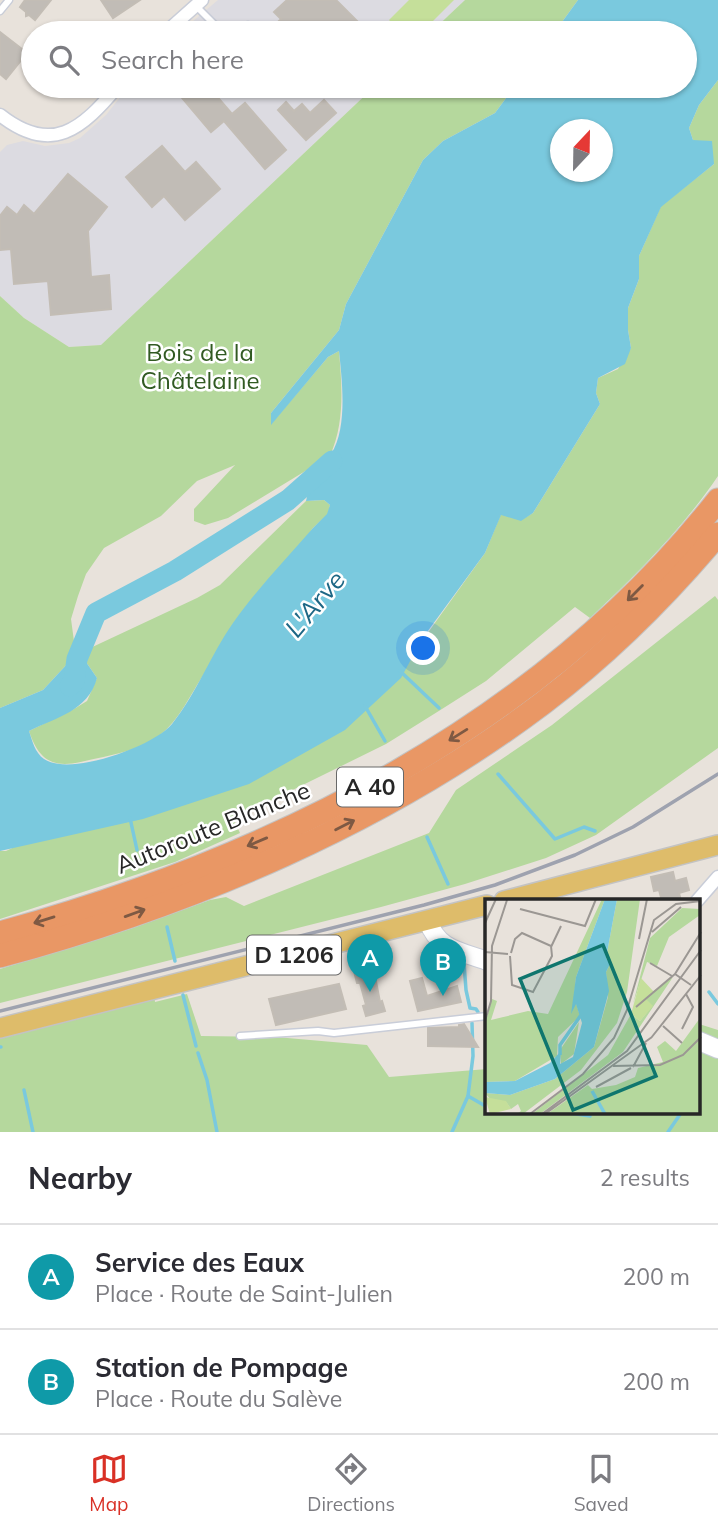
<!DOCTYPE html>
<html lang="en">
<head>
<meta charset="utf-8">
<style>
	body { margin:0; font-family:Mulish,sans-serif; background:#f7f7f7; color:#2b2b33 }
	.compass { position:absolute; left:550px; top:119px; width:63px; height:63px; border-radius:50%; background:#fff; box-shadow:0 2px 5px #0004; rotate:22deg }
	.you { position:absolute; left:424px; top:649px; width:24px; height:24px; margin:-18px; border:5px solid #fff; border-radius:50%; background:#1a73e8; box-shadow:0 0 0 10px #1a73e833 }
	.badge { display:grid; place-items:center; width:46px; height:46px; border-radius:50%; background:#d93025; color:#fff; font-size:23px; font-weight:700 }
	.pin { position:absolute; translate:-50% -58px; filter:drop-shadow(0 2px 4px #0008) }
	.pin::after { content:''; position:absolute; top:37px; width:24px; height:21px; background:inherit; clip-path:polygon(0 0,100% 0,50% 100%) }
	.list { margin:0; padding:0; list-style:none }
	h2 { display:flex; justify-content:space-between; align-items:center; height:91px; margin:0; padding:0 28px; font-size:30px }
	h2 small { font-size:23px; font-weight:400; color:#7c7c81 }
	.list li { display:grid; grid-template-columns:46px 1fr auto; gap:21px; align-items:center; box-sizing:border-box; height:105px; padding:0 28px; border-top:2px solid #e1e1e2 }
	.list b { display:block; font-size:26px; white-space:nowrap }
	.list p { margin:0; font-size:23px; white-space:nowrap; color:#7c7c81 }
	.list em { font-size:23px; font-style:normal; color:#7c7c81 }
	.icon { flex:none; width:38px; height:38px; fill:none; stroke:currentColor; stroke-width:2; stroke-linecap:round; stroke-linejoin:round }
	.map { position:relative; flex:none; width:718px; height:1132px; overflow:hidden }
	.search { position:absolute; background:#fff; box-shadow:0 2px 5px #0004; left:21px; right:21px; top:21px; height:77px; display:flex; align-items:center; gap:18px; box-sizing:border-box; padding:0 24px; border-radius:38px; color:#7c7c81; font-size:26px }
	.sheet { height:301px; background:#fff }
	nav { display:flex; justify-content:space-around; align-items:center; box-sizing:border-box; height:98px; border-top:2px solid #e1e1e2; background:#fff; font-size:19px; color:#7c7c81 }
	nav a { display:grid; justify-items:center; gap:4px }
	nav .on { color:#d93025 }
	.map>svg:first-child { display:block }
</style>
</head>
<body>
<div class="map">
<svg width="718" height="1132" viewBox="0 0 718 1132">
	<rect width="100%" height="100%" fill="#e8e2db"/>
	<!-- industrial -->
	<g fill="#dcdbe1">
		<polygon points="218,0 465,0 430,33 179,33"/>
		<polygon points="129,86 375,86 101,345 69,347 24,318 0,296 0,152 7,145 23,141 45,146 69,143 80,138 106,115"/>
	</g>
	<!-- green -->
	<g fill="#b5d89d">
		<polygon points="465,0 578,0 554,33 430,33"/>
		<path d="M718,80V476C682,529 636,575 590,618L575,607L486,681L442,709L386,744L250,811L233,818L240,833L175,862L0,919V851H6L412,655L485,553L501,514L521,520L533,513L600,404L596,393L598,378L618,369L631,348L628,330V308L639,279V256L661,206L714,164L693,140L689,128L699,105Z"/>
		<path d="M375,86H515L495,113L443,141L423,160L346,304L339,330L271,413V424L328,357L339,351C342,387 345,422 330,456L228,518L205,525L194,521V509L235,465L197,481L161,516L104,548L86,574L78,596L71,619L75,649L69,662L43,690L0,708V296L24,318L69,347L101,345Z"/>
		<path d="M324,500L330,505L328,514L313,528C276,577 239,625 204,674C190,695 180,719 160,735C143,750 107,756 85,761C53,769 39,761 29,731L74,709L87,701L97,678L84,659L86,650L197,598L220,585L306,501Z"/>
		<polygon points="715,596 718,600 718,748 596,835 546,858 465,884 381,907 0,1003 0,969 130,929 210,900 226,897 244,906 429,833 456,790 552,725"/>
		<polygon points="187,994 201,1036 276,1037 367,1045 389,1077 487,1069 487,1113 699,1113 699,1024 718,1030 718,1132 0,1132 0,1035 154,995 155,1002"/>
	</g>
	<!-- pitch -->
	<polygon fill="#c5df9a" points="409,0 454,0 421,33 402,33 389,20"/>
	<!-- water -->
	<path fill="#7ac9de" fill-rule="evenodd" d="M578,0H718V80L699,105L689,128L693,140L712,141L714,164L661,207L639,256V279L628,308V330L631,348L625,364L598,378L596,393L600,404L533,513L521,521L501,515L485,553L422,639L401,678L345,730L249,784L143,819L0,851V708L43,690L69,662L84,659L97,678C88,711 57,717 29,731C32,740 35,753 44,759C70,777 154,746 172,724C197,693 211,654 233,623C257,589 286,559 313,528L327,514L330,505L324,500L306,501L314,467C320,463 328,459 331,454C348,428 342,380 339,351L328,357L271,425V413L339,330L346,304L423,160L443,141L495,113L515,86H685V33H554ZM560,130H602V172H560Z"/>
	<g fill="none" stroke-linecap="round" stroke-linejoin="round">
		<!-- stream -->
		<g stroke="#7ac9de" stroke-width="3.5">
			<polyline points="400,671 439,708"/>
			<polyline points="365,706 385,741"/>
			<polyline points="498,774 555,839 584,827 595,831"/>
			<polyline points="130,818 137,850"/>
			<polyline points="427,837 448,884"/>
			<polyline points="167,927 175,961"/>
			<polyline points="464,963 466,990 470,1008 476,1009 478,1012"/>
			<polyline points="709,992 718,1004"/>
			<polyline points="183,995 196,1046"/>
			<polyline points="0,1047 1,1047"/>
			<polyline points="198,1053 207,1080 217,1132"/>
			<polyline points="24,1090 33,1132"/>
			<polyline points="468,1096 487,1107"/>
			<polyline points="570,1113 590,1116"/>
			<polyline points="452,1132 468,1096 473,1056 472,1023"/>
			<polyline points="668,1132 681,1113"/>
		</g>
		<!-- river -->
		<polyline stroke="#7ac9de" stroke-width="21" points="70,686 74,681 77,659 96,613 175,571 288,500 332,461"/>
	</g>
	<!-- building -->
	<g fill="#c1bcb6" stroke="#c3bdb5" stroke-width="2">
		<polygon points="25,0 51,0 35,20 29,15 26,16 26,12 20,7"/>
		<polygon points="101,0 140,0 113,18"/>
		<polygon points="287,0 336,0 369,33 289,33 278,22 281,19 274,12"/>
		<polygon points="0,32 27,53 6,79 0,74"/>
		<polygon points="172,86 208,86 232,114 245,103 286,150 265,169 224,121 211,132"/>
		<polygon points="324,100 336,113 306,140 278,110 286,102 294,111 302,104 310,113"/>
		<polygon points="162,146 185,172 196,162 220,189 185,220 164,196 152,207 126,177"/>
		<polygon points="68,174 107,207 88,231 91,277 109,275 111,309 51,315 48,281 14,284 11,249 0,250 0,216 7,207 17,215 24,205 34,214"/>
		<polygon points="673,872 675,881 686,878 689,890 679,893 681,901 662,901 659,890 654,891 651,877"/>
		<polygon points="373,966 380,1002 382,1001 385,1011 366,1016 363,1006 366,1005 360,983 357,983 354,971"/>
		<polygon points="422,978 427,996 457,986 461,1002 418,1011 410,981"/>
		<polygon points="339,984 346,1009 276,1025 269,999"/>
		<polygon points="464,1024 478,1047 428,1046 428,1028 459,1027 459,1025"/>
	</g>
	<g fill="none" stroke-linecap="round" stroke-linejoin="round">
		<defs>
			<g id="lane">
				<polyline points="195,5 223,33"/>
				<polyline points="0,11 9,0"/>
				<polyline points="116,30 118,33"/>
				<polyline points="239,33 248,25"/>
				<polyline points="240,1036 318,1031 334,1033 487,1016"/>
			</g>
			<g id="street">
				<polyline points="165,33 202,0"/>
				<path d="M0,115C52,156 82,129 118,86"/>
				<polyline points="697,901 718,877"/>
			</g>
			<g id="secondary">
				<path d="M428,921C438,950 460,951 487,961"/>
				<polyline points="699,1041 718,1049"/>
			</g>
			<g id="primary">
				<polyline points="504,901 718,845"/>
				<polyline points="0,1028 487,905"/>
			</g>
			<g id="highway">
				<path d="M0,933C273,858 540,726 718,500"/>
				<path d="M0,956C192,904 384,823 543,703C608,654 666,596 718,534"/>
			</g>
		</defs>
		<!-- lane casing -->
		<use href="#lane" stroke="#c9cdd8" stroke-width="9"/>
		<!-- street casing -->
		<use href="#street" stroke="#c9cdd8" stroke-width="15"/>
		<!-- secondary casing -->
		<use href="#secondary" stroke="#c9cdd8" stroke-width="20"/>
		<!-- primary casing -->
		<use href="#primary" stroke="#c3c3c3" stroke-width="22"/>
		<!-- highway casing -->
		<use href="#highway" stroke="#c3c3c3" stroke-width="25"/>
		<!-- lane -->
		<use href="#lane" stroke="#fff" stroke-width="6"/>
		<!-- street -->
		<use href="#street" stroke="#fff" stroke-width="12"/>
		<!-- secondary -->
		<use href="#secondary" stroke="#fff" stroke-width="18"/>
		<!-- primary -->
		<use href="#primary" stroke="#debc6a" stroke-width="19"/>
		<!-- highway -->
		<use href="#highway" stroke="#e99765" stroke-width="23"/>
		<!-- rail -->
		<polyline stroke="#9ea2af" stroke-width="3.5" points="0,1011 424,905 495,885 575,855 633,827 718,774"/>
	</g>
	<!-- one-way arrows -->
	<defs><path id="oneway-shaft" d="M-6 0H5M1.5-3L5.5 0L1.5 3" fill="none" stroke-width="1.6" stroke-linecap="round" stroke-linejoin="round" transform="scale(1.75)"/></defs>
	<g stroke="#7e5943">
		<use href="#oneway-shaft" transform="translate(635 593) rotate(135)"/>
		<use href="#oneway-shaft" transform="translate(458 735) rotate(148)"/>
		<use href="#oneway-shaft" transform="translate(345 825) rotate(-27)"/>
		<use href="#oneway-shaft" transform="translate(257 842) rotate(157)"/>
		<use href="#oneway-shaft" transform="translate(135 913) rotate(-20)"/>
		<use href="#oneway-shaft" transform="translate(44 920) rotate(163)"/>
	</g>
	<g text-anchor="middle" stroke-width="5" stroke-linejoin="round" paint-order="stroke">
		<!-- shield labels -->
		<g fill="#fff" stroke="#686868" stroke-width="2">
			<rect x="337" y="767.5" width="66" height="39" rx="5"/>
			<rect x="247" y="935.5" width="94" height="39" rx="5"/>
		</g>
		<g font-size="23" font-weight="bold" fill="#272727">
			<text x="370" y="795">A 40</text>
			<text x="294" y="963">D 1206</text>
		</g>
		<!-- park labels -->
		<g font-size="24" fill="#315a22" stroke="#fff">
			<text x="200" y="361">Bois de la<tspan x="200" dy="28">Châtelaine</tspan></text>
		</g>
		<!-- street labels -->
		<g font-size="24" fill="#272727" stroke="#fff">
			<text transform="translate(213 828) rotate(-22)" y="8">Autoroute Blanche</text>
		</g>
		<!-- water labels -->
		<g font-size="26" font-style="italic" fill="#1d6785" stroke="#fff">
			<text transform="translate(315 604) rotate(-50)" y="9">L'Arve</text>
		</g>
	</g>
	<!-- overview -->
	<g transform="translate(485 899)">
		<rect width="215" height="215" fill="#e8e2db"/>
		<path d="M117,0H120L91,78L88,108L91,104L95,117L73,138L72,157L30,182L0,183V125L7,100L12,102L6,121L43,112L63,115ZM132,0H155L142,93L132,124L96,171L38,215H32L36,212L33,205L26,210L21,203L12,208L0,194L25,196L70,180L109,148L123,98L121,73L125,65L121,59ZM197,9L215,10V16L184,38L172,67L162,63L148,105L165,39ZM188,78L138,153L55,215H47L123,156L146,115L155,122L167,107L159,99ZM215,119V215H62L103,186L107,190L131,186L150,178L153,169L178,163L172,148L180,142L191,152ZM94,123L89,155L76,165L75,151Z" fill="#b5d89d"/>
		<path d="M156,79L169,93L160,99L168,107L155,122L146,115ZM0,198L21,202L26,210L5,215Z" fill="#c5df9a"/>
		<path d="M120,0H132L121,59L125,65L121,73L124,92L109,148L70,180L25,196L0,194V183L30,182L65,164L76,152L75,165L88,158L97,124L91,105L86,115L91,78Z" fill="#7ac9de"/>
		<path fill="none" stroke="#7ac9de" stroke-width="3.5" d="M75,156V146L96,116M107,192L120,215"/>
		<path fill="none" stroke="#9b9793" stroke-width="2" d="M35,10L100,27L111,0M0,24L11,0M167,33L196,8M154,40L162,0M66,48L76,27M0,53L23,55M25,57L27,86L48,93L67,57L66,47L37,34L30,40L26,54M165,64L187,77M206,86L190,75L216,33M151,108L190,75M0,122L6,102L7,47L22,1M178,127L197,144M197,130L208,108L201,95M166,139L216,76M128,167L175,166L198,156L216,138M148,168L161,144M111,188L146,169M45,215L98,175L129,139L142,111L169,21L191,5L216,2M57,215L142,152L216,51M60,215L167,138"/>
		<path fill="#0f766e" fill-opacity="0.15" stroke="#0f766e" stroke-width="3.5" d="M118,46L171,177L88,211L35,80Z"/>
		<rect width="215" height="215" fill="none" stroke="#272727" stroke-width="3.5"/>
	</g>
</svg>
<svg class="compass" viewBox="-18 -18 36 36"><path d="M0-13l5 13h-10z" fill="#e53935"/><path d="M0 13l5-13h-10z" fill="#7c7c81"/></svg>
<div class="you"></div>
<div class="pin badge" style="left:370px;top:992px;background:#0f9aa8">A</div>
<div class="pin badge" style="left:443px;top:996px;background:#0f9aa8">B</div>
<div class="search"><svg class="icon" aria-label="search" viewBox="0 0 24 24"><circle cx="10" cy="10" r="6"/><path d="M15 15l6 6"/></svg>Search here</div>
</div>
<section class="sheet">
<h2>Nearby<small>2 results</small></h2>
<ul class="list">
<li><span class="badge" style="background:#0f9aa8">A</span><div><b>Service des Eaux</b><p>Place · Route de Saint-Julien</p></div><em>200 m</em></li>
<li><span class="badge" style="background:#0f9aa8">B</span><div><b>Station de Pompage</b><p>Place · Route du Salève</p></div><em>200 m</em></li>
</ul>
</section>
<nav>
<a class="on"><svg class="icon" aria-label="map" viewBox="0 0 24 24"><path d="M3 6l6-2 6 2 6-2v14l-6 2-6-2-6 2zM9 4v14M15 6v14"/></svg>Map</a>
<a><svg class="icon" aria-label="directions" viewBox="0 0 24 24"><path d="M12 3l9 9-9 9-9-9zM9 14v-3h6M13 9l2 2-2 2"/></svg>Directions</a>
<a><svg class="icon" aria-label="saved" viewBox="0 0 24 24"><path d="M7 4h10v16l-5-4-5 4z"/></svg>Saved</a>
</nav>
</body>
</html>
